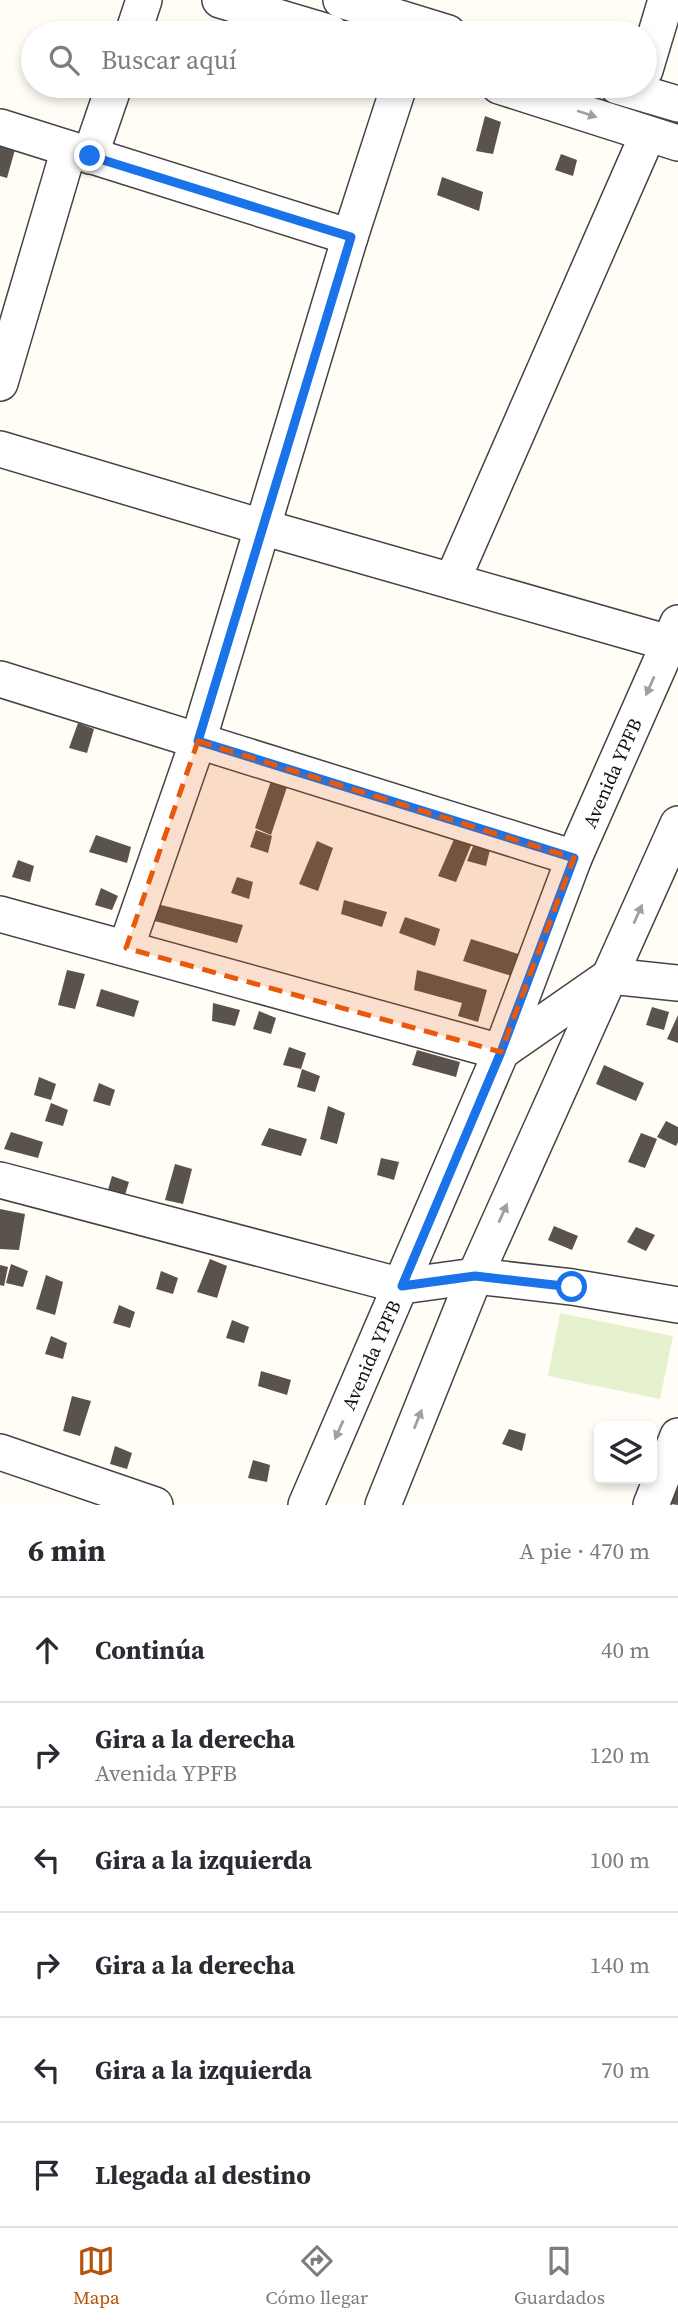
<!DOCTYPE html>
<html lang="es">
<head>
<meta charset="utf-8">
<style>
	body { margin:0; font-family:"Source Serif 4",serif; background:#f2f2f3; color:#2b2b33 }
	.controls { position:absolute; right:21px; bottom:21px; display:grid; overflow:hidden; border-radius:10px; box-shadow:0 4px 10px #0003 }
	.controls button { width:63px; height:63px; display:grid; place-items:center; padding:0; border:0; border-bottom:2px solid #e1e1e2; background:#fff; color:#2b2b33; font:35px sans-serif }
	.stop { position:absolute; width:21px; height:21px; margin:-16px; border:5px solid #1a73e8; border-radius:50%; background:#fff }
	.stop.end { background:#1a73e8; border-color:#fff; box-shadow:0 2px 7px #0008 }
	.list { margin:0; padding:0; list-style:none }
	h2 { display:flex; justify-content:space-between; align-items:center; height:91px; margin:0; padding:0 28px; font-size:30px }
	h2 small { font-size:23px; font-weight:400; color:#7c7c81 }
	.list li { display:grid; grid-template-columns:46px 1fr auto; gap:21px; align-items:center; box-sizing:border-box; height:105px; padding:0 28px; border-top:2px solid #e1e1e2 }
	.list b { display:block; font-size:26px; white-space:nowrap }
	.list p { margin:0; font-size:23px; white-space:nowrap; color:#7c7c81 }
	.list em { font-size:23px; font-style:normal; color:#7c7c81 }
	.icon { flex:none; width:38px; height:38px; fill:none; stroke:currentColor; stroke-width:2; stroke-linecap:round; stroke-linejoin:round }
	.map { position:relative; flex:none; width:678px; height:1505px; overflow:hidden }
	.search { position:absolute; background:#fff; box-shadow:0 4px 10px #0003; left:21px; right:21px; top:21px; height:77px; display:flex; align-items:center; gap:18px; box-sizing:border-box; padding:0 24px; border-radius:38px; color:#7c7c81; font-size:26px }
	.sheet { height:721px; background:#fff }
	nav { display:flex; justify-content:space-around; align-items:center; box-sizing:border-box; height:98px; border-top:2px solid #e1e1e2; background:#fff; font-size:19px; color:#7c7c81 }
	nav a { display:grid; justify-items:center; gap:4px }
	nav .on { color:#b45309 }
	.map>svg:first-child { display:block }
</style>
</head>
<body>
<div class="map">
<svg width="678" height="1505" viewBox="0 0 678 1505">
	<rect width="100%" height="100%" fill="#fffdf5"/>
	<!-- pitch -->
	<polygon fill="#e6f2cf" points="560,1313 673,1336 660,1399 548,1376"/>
	<!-- building -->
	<g fill="#5a524d">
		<polygon points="485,116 501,122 493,154 476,151"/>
		<polygon points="0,140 16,146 7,178 0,176"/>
		<polygon points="561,154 577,160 573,176 555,170"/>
		<polygon points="442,177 483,192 479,211 437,195"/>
		<polygon points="78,723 94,729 87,753 69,748"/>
		<polygon points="271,781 287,787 271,835 255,828"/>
		<polygon points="256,830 272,836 268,853 250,847"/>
		<polygon points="96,835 131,847 127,863 89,852"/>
		<polygon points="455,837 472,843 456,882 438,876"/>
		<polygon points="317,841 333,848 318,891 299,884"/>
		<polygon points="474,844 490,850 486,866 467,861"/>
		<polygon points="18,860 34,866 30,882 12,877"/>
		<polygon points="237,877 253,882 249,899 231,893"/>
		<polygon points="101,888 118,896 112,910 95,905"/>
		<polygon points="344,900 387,912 382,927 341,914"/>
		<polygon points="157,904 243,925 237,943 151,920"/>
		<polygon points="405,917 440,929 435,946 399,933"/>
		<polygon points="471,939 528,957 518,978 463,961"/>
		<polygon points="67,970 85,974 75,1009 58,1005"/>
		<polygon points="417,970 487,990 478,1022 458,1016 462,1003 414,990"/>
		<polygon points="101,989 139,1001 134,1017 96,1006"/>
		<polygon points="213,1003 240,1010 235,1026 212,1021"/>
		<polygon points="652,1007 669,1012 664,1030 646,1025"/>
		<polygon points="259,1011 276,1018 271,1034 253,1029"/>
		<polygon points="678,1015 678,1043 667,1039"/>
		<polygon points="289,1047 306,1053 301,1069 283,1065"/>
		<polygon points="417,1050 460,1062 456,1077 412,1065"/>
		<polygon points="604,1065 644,1083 636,1101 596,1084"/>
		<polygon points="302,1069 320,1076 315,1092 297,1087"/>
		<polygon points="39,1077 56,1084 51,1100 34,1095"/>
		<polygon points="99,1083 115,1090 110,1106 93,1101"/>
		<polygon points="51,1103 68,1110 63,1126 45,1121"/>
		<polygon points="328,1106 345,1113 337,1144 320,1139"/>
		<polygon points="666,1121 678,1127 678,1142 676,1146 657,1137"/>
		<polygon points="269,1128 307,1139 301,1156 261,1145"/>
		<polygon points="11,1132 43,1142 38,1158 4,1149"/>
		<polygon points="641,1133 657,1139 645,1168 628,1162"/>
		<polygon points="381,1158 399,1162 394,1180 377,1175"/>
		<polygon points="175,1164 192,1169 183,1204 165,1200"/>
		<polygon points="112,1176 129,1182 124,1198 107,1193"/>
		<polygon points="0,1209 25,1214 19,1250 0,1249"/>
		<polygon points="554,1226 578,1236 572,1250 548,1240"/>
		<polygon points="636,1227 655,1235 646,1251 627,1242"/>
		<polygon points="210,1259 227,1266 217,1298 197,1292"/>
		<polygon points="11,1264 28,1271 23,1287 6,1283"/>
		<polygon points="0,1265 8,1267 4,1286 0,1285"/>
		<polygon points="161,1271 178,1278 173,1294 156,1289"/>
		<polygon points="46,1275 63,1282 55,1315 36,1309"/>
		<polygon points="119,1305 135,1312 130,1328 113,1323"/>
		<polygon points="232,1320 249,1327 244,1343 226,1338"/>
		<polygon points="51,1336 67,1343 63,1359 45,1354"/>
		<polygon points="261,1371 291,1380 287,1395 258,1386"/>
		<polygon points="72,1396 91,1401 80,1436 63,1431"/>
		<polygon points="509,1429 526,1434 522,1451 502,1444"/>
		<polygon points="115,1446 132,1453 127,1469 110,1464"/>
		<polygon points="253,1460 270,1465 267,1482 248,1478"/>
		<polygon points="668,1486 678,1489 678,1505 664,1503"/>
	</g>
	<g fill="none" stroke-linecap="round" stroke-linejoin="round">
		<defs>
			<g id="minor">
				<polyline points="220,0 331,33"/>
				<polyline points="341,0 448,33"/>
				<polyline points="133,33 144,0"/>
				<polyline points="645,70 666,0"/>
				<polyline points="499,86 678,143"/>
				<polyline points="617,86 678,104"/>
				<polyline points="0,127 350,237"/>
				<polyline points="90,156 114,86"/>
				<polyline points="0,383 69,149"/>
				<polyline points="0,449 262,527 669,643"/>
				<polyline points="452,581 648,134"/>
				<polyline points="0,679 574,858"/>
				<polyline points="0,914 501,1052"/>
				<polyline points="126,948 198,741 350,237 399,86"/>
				<polyline points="501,1052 610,976 678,983"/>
				<polyline points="0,1180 402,1286 475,1276 572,1287 678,1305"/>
				<polyline points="0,1452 155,1505"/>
				<polyline points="306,1505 501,1052 574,858 678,623"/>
				<polyline points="383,1505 475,1276 678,824"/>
				<polyline points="651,1505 678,1436"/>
			</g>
		</defs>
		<!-- minor casing -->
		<use href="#minor" stroke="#444" stroke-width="38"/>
		<!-- minor -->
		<use href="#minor" stroke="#fff" stroke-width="35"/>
	</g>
	<!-- one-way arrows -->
	<defs><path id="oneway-solid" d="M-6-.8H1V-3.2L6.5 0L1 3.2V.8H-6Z" transform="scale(1.75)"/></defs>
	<g fill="#a0a0a0">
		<use href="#oneway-solid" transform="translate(587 114) rotate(18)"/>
		<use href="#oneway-solid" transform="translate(650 686) rotate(114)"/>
		<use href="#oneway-solid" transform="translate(638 914) rotate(-66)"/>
		<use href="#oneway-solid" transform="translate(503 1213) rotate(-66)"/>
		<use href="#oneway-solid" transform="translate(418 1419) rotate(-68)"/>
		<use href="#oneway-solid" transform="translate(339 1430) rotate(114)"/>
	</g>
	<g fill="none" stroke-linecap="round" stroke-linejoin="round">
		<!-- route -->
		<polyline stroke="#1a73e8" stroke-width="9" points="90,156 351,237 198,741 574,858 501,1052 402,1286 475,1276 572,1287"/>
	</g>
	<!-- marked area -->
	<path fill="#e8590c" fill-opacity="0.2" stroke="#e8590c" stroke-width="5" stroke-dasharray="14 9" stroke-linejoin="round" d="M198,741L574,858L501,1052L126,948Z"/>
	<g text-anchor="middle" stroke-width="7" stroke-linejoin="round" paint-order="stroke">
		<!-- street labels -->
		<g font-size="19" fill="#111" stroke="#fff">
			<text transform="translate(612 773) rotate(-66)" y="7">Avenida YPFB</text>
			<text transform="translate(371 1355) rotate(-66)" y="7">Avenida YPFB</text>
		</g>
	</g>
</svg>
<div class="controls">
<button><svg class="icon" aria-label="layers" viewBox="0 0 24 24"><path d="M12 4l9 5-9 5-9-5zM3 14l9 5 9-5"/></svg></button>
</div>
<div class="stop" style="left:572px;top:1287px"></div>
<div class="stop end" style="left:90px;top:156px"></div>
<div class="search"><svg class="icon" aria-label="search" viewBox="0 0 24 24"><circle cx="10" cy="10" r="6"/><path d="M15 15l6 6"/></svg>Buscar aquí</div>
</div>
<section class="sheet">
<h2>6 min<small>A pie · 470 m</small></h2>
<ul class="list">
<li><svg class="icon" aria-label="ahead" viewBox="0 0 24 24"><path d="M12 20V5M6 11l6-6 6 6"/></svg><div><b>Continúa</b></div><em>40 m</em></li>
<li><svg class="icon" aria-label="right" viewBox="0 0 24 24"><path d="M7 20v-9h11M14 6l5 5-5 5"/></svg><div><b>Gira a la derecha</b><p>Avenida YPFB</p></div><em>120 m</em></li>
<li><svg class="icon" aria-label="left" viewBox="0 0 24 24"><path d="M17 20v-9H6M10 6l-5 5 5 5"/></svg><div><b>Gira a la izquierda</b></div><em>100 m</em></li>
<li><svg class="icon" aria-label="right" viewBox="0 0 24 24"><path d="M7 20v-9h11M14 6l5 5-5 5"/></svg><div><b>Gira a la derecha</b></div><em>140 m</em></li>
<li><svg class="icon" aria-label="left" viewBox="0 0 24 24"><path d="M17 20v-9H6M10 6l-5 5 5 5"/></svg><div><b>Gira a la izquierda</b></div><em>70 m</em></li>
<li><svg class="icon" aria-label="arrive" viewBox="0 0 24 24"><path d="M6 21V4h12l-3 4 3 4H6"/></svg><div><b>Llegada al destino</b></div></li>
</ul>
</section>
<nav>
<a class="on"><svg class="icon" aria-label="map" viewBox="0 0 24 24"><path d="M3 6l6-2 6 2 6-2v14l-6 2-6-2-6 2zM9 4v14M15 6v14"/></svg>Mapa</a>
<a><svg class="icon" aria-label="directions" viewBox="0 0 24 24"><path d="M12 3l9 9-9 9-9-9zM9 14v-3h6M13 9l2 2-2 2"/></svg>Cómo llegar</a>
<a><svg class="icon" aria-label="saved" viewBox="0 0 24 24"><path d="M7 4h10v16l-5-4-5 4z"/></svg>Guardados</a>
</nav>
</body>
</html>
